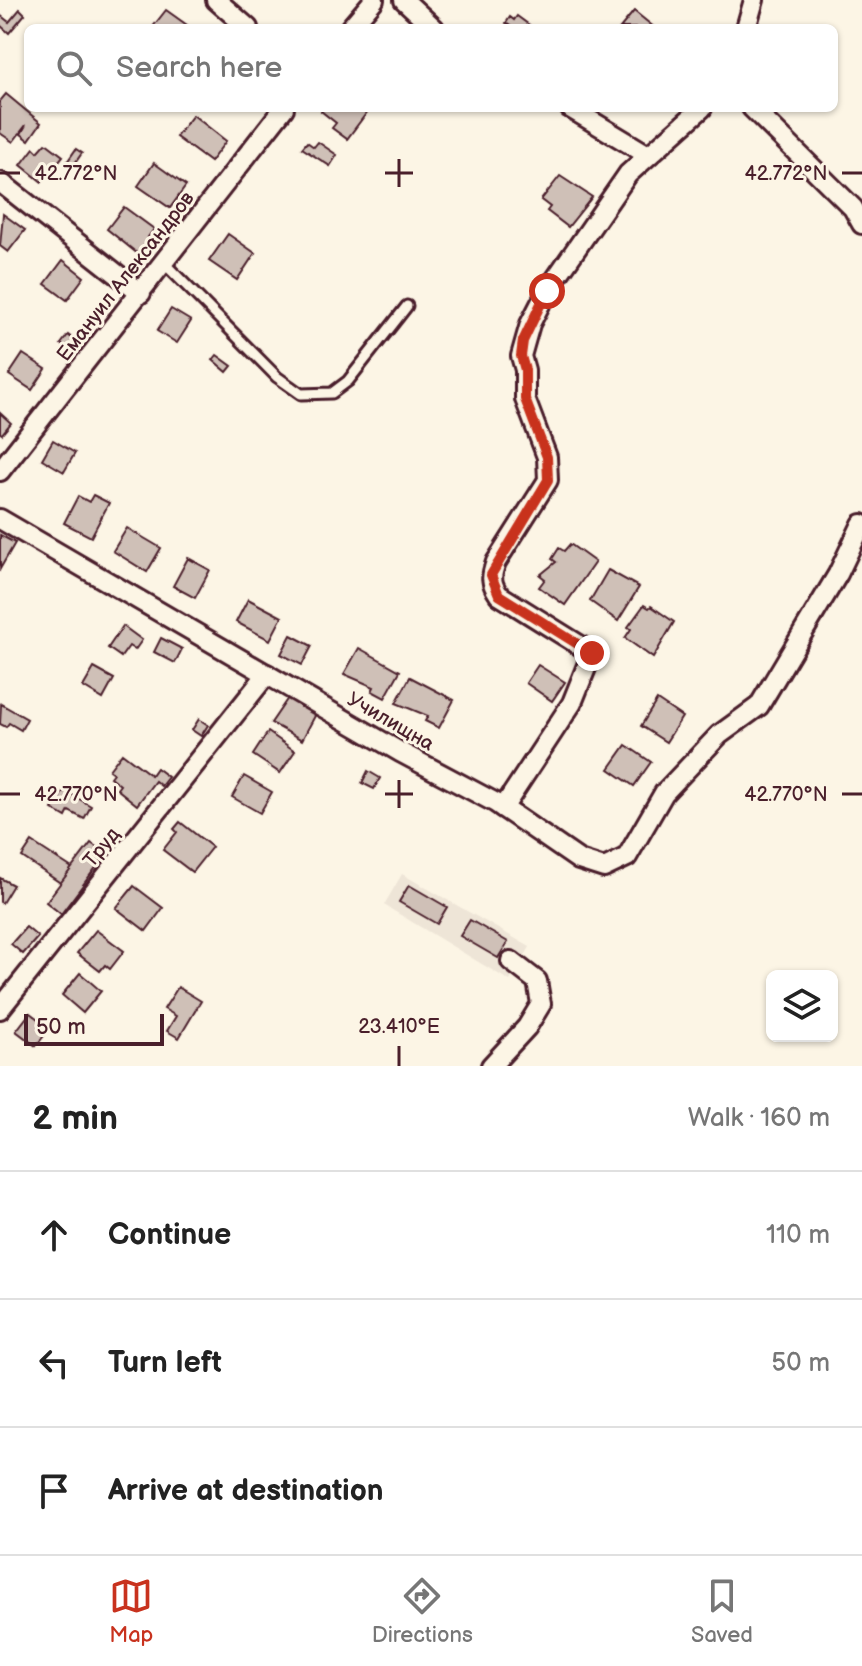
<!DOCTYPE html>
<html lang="en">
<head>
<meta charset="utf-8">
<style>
	body { margin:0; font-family:"Balsamiq Sans",sans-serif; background:#f2f2f2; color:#222 }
	.controls { position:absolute; right:24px; bottom:24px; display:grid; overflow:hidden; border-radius:12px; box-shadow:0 2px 6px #0004 }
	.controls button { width:72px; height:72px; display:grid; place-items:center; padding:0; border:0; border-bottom:2px solid #e0e0e0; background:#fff; color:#222; font:40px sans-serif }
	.scale { position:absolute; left:24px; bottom:20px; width:140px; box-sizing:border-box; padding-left:8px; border:4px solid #4a1f2b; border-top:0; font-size:22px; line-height:28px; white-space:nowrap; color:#4a1f2b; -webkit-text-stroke:6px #fcf5e5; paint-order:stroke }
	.stop { position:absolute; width:24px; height:24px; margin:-18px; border:6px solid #c8321e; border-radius:50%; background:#fff }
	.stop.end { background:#c8321e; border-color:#fff; box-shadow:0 2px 8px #0008 }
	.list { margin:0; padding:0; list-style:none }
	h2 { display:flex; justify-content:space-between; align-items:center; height:104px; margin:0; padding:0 32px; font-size:34px }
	h2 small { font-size:26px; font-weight:400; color:#767676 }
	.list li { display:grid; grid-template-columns:52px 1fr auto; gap:24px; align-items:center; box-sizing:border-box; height:128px; padding:0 32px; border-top:2px solid #e0e0e0 }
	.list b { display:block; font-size:30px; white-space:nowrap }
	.list em { font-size:26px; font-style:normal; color:#767676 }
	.icon { flex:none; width:44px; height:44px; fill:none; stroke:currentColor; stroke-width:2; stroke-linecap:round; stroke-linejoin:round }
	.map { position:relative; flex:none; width:862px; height:1066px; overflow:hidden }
	.search { position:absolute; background:#fff; box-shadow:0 2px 6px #0004; left:24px; right:24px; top:24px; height:88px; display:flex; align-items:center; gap:20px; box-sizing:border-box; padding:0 28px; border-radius:12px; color:#767676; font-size:30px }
	.sheet { height:488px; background:#fff }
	nav { display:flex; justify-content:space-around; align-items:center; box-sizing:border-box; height:112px; border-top:2px solid #e0e0e0; background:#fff; font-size:22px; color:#767676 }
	nav a { display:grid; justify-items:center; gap:4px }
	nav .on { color:#c8321e }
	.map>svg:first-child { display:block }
</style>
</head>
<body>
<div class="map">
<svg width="862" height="1066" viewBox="0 0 862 1066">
	<rect width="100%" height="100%" fill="#fcf5e5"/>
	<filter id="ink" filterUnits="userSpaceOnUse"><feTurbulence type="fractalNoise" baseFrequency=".0125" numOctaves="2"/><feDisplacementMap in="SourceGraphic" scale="16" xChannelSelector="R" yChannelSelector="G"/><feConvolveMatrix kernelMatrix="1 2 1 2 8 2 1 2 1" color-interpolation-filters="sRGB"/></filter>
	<g filter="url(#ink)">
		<!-- built -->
		<polygon fill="#eee5d7" points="402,874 530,947 510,981 384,905"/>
		<!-- building -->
		<g fill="#cfc0b7" stroke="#4a1f2b" stroke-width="2">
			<polygon points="20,9 25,14 9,33 0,25 0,15 9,22"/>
			<polygon points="166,10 187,25 185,28 152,28"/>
			<polygon points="634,11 655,28 620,28"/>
			<polygon points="517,16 532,27 537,28 513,28 506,23 510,17 514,20"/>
			<polygon points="6,94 41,123 29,140 21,134 26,125 13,142 0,133 0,101"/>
			<polygon points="323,108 364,108 368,111 347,139 332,128 336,123 321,111"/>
			<polygon points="193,115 226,141 210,162 176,137"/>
			<polygon points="307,142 314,147 318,142 337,155 330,166 302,148"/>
			<polygon points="46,143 63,156 42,182 21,165 34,148 38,152"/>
			<polygon points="76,149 82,153 73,166 67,162"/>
			<polygon points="154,163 186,186 170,208 138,186"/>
			<polygon points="560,176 592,197 568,227 547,211 550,207 541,200"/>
			<polygon points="124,207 154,229 148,237 155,243 143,258 107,229"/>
			<polygon points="3,214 25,230 8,252 0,246"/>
			<polygon points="228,234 255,253 237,280 209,261"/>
			<polygon points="63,260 84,277 67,300 45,284"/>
			<polygon points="171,309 191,321 177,343 157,331"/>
			<polygon points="68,335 83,347 76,357 61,344"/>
			<polygon points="23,354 46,369 32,390 9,375"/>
			<polygon points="217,355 232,366 227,372 213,360"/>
			<polygon points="0,413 11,423 2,434 0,433"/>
			<polygon points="53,440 75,453 64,472 42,459"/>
			<polygon points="93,495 109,503 91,537 64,523 78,496 89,502"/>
			<polygon points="127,528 161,548 147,572 113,551"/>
			<polygon points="0,535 15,543 0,569"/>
			<polygon points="570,544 595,562 565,605 539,587 545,579 540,575 556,562 552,559 559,548 564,551"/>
			<polygon points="188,558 210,570 195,598 173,586"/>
			<polygon points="608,570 639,587 618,621 590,601"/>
			<polygon points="248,599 282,617 270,640 236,622"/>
			<polygon points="644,605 649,608 651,606 674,622 653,658 625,638 631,629 628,627"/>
			<polygon points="123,626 142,640 135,650 129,646 121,657 108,648"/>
			<polygon points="291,635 312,646 302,665 281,654"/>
			<polygon points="161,638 182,649 175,663 154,652"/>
			<polygon points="359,648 400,671 385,698 372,691 374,687 344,674"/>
			<polygon points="538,665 565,682 552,701 526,683"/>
			<polygon points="94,668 114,679 103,699 83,687"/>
			<polygon points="410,677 454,700 439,728 425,721 428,716 396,703"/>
			<polygon points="288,698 316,714 302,740 271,723"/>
			<polygon points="657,700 682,717 666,742 641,726"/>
			<polygon points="1,704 27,719 21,730 9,723 6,727 0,724"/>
			<polygon points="199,719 208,725 201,736 192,730"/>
			<polygon points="268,732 295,751 280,773 253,755"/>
			<polygon points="626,745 651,762 634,786 609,769"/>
			<polygon points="122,753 151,775 156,768 168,777 161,786 155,781 137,805 117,789 120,785 110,777 113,773 109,770"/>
			<polygon points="368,771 380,778 374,789 362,783"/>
			<polygon points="244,776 272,792 260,813 232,797"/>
			<polygon points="64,790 91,806 84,819 69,811 66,817 52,809"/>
			<polygon points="180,822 212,847 192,872 163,850 177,832 174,829"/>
			<polygon points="32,842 72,868 62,884 22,857"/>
			<polygon points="91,843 106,854 61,914 46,902"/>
			<polygon points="0,878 13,885 2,903 0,902"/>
			<polygon points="409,885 447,907 437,924 399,902"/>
			<polygon points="134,886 163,908 146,931 116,908"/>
			<polygon points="470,920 508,942 498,958 460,936"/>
			<polygon points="26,927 38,937 23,954 11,944"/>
			<polygon points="96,930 124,951 110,969 105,965 100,971 77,953"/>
			<polygon points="80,973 101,991 83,1013 62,995"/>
			<polygon points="178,987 201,1001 179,1038 167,1031 176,1016 164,1009"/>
			<polygon points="30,1013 50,1028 36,1046 16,1031"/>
		</g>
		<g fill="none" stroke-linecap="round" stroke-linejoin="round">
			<defs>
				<polyline id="service" points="164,263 277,377 301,394 332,393 348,381 407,306"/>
				<g id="minor">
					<polyline points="216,0 248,28"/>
					<polyline points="404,0 434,28"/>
					<polyline points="350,28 374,0"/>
					<polyline points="746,28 754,0"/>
					<polyline points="570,108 648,155"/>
					<polyline points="752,108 853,208 862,224"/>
					<polyline points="0,182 141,293"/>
					<polyline points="0,471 284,108"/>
					<polyline points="0,519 400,752 496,803 579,860 604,868 627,857 664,793 719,735 759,706 838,574 862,524"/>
					<path d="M503,808L572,703L592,653L499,595C490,582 491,576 496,562L548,480L547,457L525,399V370L521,356L530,324L547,291L628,174L702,108"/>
					<polyline points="0,1009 267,674"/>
					<polyline points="491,1066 527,1027 541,1004 537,981 511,961"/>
				</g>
			</defs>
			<!-- service casing -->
			<use href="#service" stroke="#4a1f2b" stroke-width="15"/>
			<!-- minor casing -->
			<use href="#minor" stroke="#4a1f2b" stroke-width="24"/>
			<!-- service -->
			<use href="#service" stroke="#fcf5e5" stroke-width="9"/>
			<!-- minor -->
			<use href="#minor" stroke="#fcf5e5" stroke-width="18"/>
		</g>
	</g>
	<g fill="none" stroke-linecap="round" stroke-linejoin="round" filter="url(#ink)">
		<!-- route -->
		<polyline stroke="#c8321e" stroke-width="10" points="547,291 523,341 521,356 525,370 525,399 547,457 548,480 491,575 499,595 592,653"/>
	</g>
	<!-- ticks -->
	<path fill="none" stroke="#4a1f2b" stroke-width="3" d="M399,159V187M0,173H20M385,173H413M842,173H862M399,780V808M0,794H20M385,794H413M842,794H862M399,1046V1066"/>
	<g text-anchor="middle" stroke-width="6" stroke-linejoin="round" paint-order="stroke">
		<!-- street labels -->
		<g font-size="20" fill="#4a1f2b" stroke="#fcf5e5">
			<text transform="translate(125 276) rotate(-52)" y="7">Емануил Александров</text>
			<text transform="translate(391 721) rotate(30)" y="7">Училищна</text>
			<text transform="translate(101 847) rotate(-51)" y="7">Труд</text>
		</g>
	</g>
	<g font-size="20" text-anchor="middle" fill="#4a1f2b" stroke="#fcf5e5" stroke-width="6" stroke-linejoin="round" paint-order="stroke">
		<text x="76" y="180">42.772°N</text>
		<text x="786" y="180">42.772°N</text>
		<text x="76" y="801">42.770°N</text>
		<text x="786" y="801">42.770°N</text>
		<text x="399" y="1033">23.410°E</text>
	</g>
</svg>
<div class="controls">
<button><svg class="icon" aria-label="layers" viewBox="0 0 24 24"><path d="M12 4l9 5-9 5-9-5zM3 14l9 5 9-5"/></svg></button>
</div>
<div class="scale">50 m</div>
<div class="stop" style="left:547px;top:291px"></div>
<div class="stop end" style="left:592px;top:653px"></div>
<div class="search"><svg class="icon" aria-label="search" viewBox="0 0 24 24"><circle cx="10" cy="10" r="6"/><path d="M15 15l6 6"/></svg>Search here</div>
</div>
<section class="sheet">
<h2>2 min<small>Walk · 160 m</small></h2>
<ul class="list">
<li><svg class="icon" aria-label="ahead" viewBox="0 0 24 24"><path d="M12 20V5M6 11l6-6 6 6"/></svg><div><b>Continue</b></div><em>110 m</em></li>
<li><svg class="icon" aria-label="left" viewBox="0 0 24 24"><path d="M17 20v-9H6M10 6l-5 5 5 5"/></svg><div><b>Turn left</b></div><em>50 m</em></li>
<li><svg class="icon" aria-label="arrive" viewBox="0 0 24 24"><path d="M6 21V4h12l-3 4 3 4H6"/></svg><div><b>Arrive at destination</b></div></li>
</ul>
</section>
<nav>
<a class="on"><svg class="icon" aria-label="map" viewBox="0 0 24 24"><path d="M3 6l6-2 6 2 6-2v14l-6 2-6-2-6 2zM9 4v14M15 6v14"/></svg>Map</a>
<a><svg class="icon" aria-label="directions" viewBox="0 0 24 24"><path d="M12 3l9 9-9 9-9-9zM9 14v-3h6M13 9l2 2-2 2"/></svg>Directions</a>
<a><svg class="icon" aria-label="saved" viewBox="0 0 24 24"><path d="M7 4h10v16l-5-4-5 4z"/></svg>Saved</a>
</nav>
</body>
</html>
